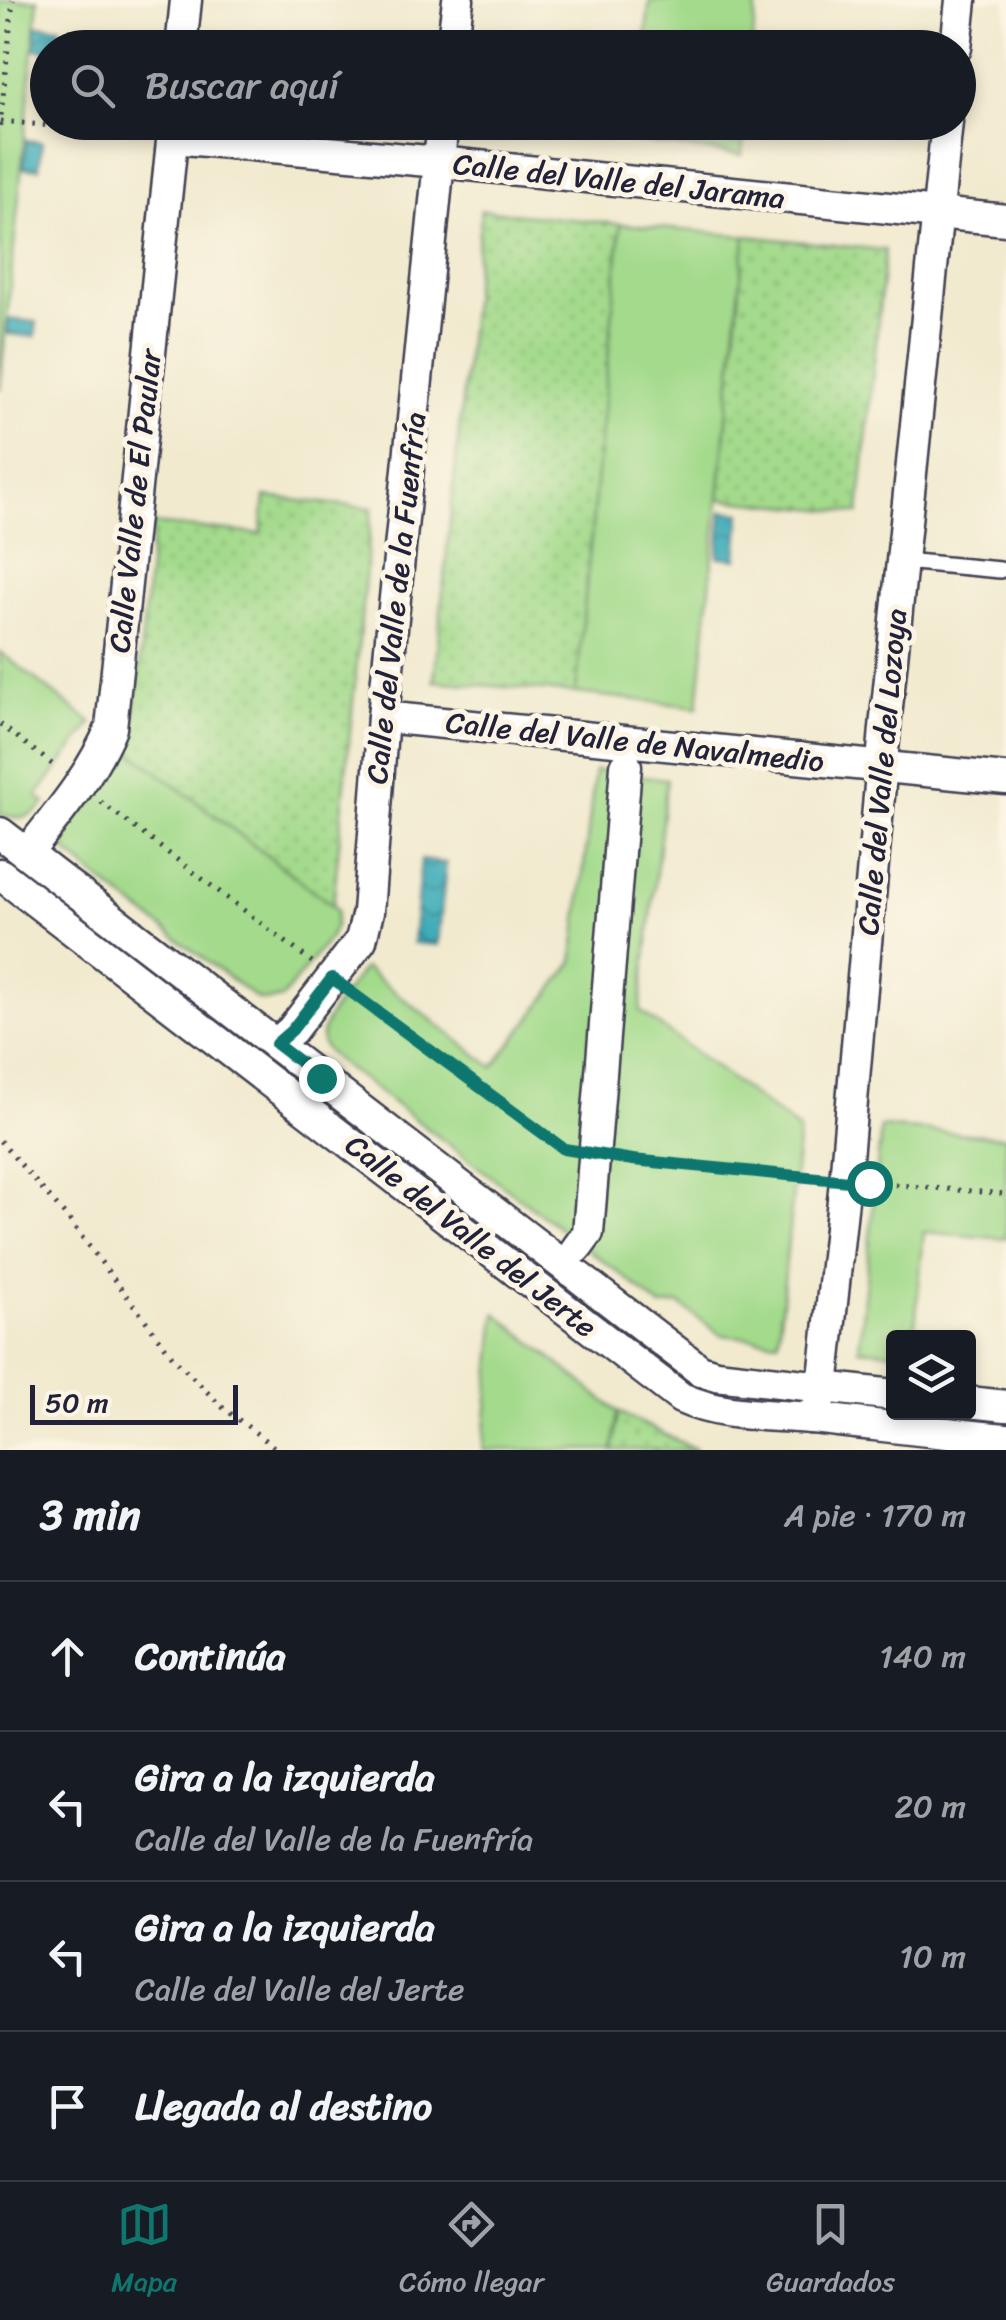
<!DOCTYPE html>
<html lang="es">
<head>
<meta charset="utf-8">
<style>
	body { margin:0; font-family:Sriracha,sans-serif; background:#20242c; color:#f1f3f6 }
	.controls { position:absolute; right:30px; bottom:30px; display:grid; overflow:hidden; border-radius:10px; box-shadow:0 5px 15px #0003 }
	.controls button { width:90px; height:90px; display:grid; place-items:center; padding:0; border:0; border-bottom:2px solid #363941; background:#171b24; color:#f1f3f6; font:50px sans-serif }
	.scale { position:absolute; left:30px; bottom:25px; width:208px; box-sizing:border-box; padding-left:10px; border:5px solid #22223b; border-top:0; font-size:28px; line-height:35px; white-space:nowrap; color:#22223b; -webkit-text-stroke:8px #fcf5e5; paint-order:stroke }
	.stop { position:absolute; width:30px; height:30px; margin:-22px; border:8px solid #0f766e; border-radius:50%; background:#fff }
	.stop.end { background:#0f766e; border-color:#fff; box-shadow:0 2px 10px #0008 }
	.list { margin:0; padding:0; list-style:none }
	h2 { display:flex; justify-content:space-between; align-items:center; height:130px; margin:0; padding:0 40px; font-size:42px }
	h2 small { font-size:32px; font-weight:400; color:#9ea1a6 }
	.list li { display:grid; grid-template-columns:65px 1fr auto; gap:30px; align-items:center; box-sizing:border-box; height:150px; padding:0 40px; border-top:2px solid #363941 }
	.list b { display:block; font-size:38px; white-space:nowrap }
	.list p { margin:0; font-size:32px; white-space:nowrap; color:#9ea1a6 }
	.list em { font-size:32px; font-style:normal; color:#9ea1a6 }
	.icon { flex:none; width:55px; height:55px; fill:none; stroke:currentColor; stroke-width:2; stroke-linecap:round; stroke-linejoin:round }
	.map { position:relative; flex:none; width:1006px; height:1450px; overflow:hidden }
	.search { position:absolute; background:#171b24; box-shadow:0 5px 15px #0003; left:30px; right:30px; top:30px; height:110px; display:flex; align-items:center; gap:25px; box-sizing:border-box; padding:0 35px; border-radius:55px; color:#9ea1a6; font-size:38px }
	.sheet { height:730px; background:#171b24 }
	nav { display:flex; justify-content:space-around; align-items:center; box-sizing:border-box; height:140px; border-top:2px solid #363941; background:#171b24; font-size:28px; color:#9ea1a6 }
	nav a { display:grid; justify-items:center; gap:5px }
	nav .on { color:#0f766e }
	.map>svg:first-child { display:block }
</style>
</head>
<body>
<div class="map">
<svg width="1006" height="1450" viewBox="0 0 1006 1450">
	<defs>
		<pattern id="grass-dots" width="8" height="8" patternUnits="userSpaceOnUse" patternTransform="scale(2.5)"><rect width="8" height="8" fill="#a3da8b"/><path d="M2 2h.1M6 6h.1" fill="none" stroke="#8cbb79" stroke-width="1.8" stroke-linecap="round"/></pattern>
		<pattern id="water-waves" width="16" height="10" patternUnits="userSpaceOnUse" patternTransform="scale(2.5)"><rect width="16" height="10" fill="#3aaab7"/><path d="M0 5q4-4 8 0t8 0" fill="none" stroke="#308a96"/></pattern>
	</defs>
	<rect width="100%" height="100%" fill="#fcf5e5"/>
	<filter id="ink" filterUnits="userSpaceOnUse"><feTurbulence type="fractalNoise" baseFrequency=".01" numOctaves="2"/><feDisplacementMap in="SourceGraphic" scale="20" xChannelSelector="R" yChannelSelector="G"/><feConvolveMatrix kernelMatrix="1 2 1 2 8 2 1 2 1" color-interpolation-filters="sRGB"/></filter>
	<filter id="wash" filterUnits="userSpaceOnUse"><feTurbulence type="fractalNoise" baseFrequency=".0048" numOctaves="4" result="noise"/><feDisplacementMap in="SourceGraphic" scale="40" xChannelSelector="R" yChannelSelector="G"/><feGaussianBlur stdDeviation="2.25" result="paint"/><feColorMatrix in="noise" values="0 0 0 0 0 0 0 0 0 0 0 0 0 0 0 0 0 1.4 0 .05"/><feComposite in="paint" operator="in"/></filter>
	<g filter="url(#wash)">
		<rect width="100%" height="100%" fill="#f1eacf"/>
		<!-- grass -->
		<g fill="url(#grass-dots)" stroke="#627e63" stroke-width="2.5">
			<polygon points="481,210 621,224 576,693 434,681"/>
			<polygon points="745,236 885,250 859,513 719,499"/>
			<polygon points="265,497 372,508 333,906 131,752 153,524 261,534"/>
			<polygon points="618,1412 697,1450 613,1450"/>
		</g>
		<!-- green -->
		<g fill="#a3da8b" stroke="#627e63" stroke-width="2.5">
			<polygon points="0,0 38,0 0,390"/>
			<polygon points="650,0 757,0 752,47 644,47"/>
			<polygon points="636,123 745,123 742,155 634,141"/>
			<polygon points="621,224 745,236 698,707 576,693"/>
			<path d="M0,652L92,723L37,796L45,803C32,819 19,820 0,814Z"/>
			<polygon points="131,752 333,906 337,911 335,926 330,937 282,998 268,1001 257,999 101,881 67,852 63,841 65,826 112,760"/>
			<path d="M595,770L667,779L640,1011L799,1130L778,1341L721,1335L679,1304L661,1307L618,1272L347,1068C339,1062 327,1054 323,1045C314,1026 353,983 364,968L493,1067L573,963Z"/>
			<polygon points="881,1127 1006,1137 1006,1239 924,1232 914,1337 894,1338 893,1352 859,1349"/>
			<polygon points="496,1313 618,1412 613,1450 483,1450"/>
		</g>
		<!-- water -->
		<g fill="url(#water-waves)" stroke="#2e6679" stroke-width="2.5">
			<polygon points="37,25 60,27 58,41 52,41 51,47 48,48 47,51 34,49"/>
			<polygon points="26,140 42,142 39,169 23,168"/>
			<polygon points="8,319 37,322 35,337 7,334"/>
			<polygon points="722,511 741,513 737,559 718,557"/>
			<polygon points="421,860 446,863 438,945 413,943"/>
		</g>
	</g>
	<g filter="url(#ink)">
		<g fill="none" stroke-linecap="round" stroke-linejoin="round">
			<defs>
				<polyline id="lane" points="903,561 1000,570"/>
				<g id="street">
					<polyline points="181,48 186,0"/>
					<polyline points="452,48 458,0"/>
					<polyline points="956,48 961,0"/>
					<polyline points="173,138 439,162 1006,220"/>
					<polyline points="383,717 1006,779"/>
					<polyline points="0,833 700,1370 716,1375 894,1395"/>
					<path d="M27,853C59,813 91,775 111,728L174,122"/>
					<path d="M0,874L681,1398C723,1417 766,1414 811,1418C876,1425 941,1433 1006,1439"/>
					<polyline points="276,1044 292,1030 361,940 368,912 383,717 443,122"/>
					<polyline points="577,1248 588,1233 626,766"/>
					<polyline points="968,1402 1006,1406"/>
					<polyline points="810,1418 819,1406 823,1387 845,1181 886,717 947,122"/>
				</g>
			</defs>
			<!-- lane casing -->
			<use href="#lane" stroke="#414051" stroke-width="20"/>
			<!-- street casing -->
			<use href="#street" stroke="#414051" stroke-width="35"/>
			<!-- path -->
			<g stroke="#414051" stroke-width="5" stroke-dasharray="2.5 8" stroke-linecap="butt">
				<polyline points="1,121 147,135"/>
				<polyline points="0,126 13,0"/>
				<polyline points="0,724 57,768"/>
				<polyline points="101,802 312,962"/>
				<polyline points="352,993 564,1149 570,1150"/>
				<polyline points="0,1141 66,1216 174,1358 221,1406 278,1450"/>
				<polyline points="620,1158 818,1177"/>
				<polyline points="874,1183 1006,1194"/>
			</g>
			<!-- lane -->
			<use href="#lane" stroke="#fff" stroke-width="15"/>
			<!-- street -->
			<use href="#street" stroke="#fff" stroke-width="30"/>
		</g>
	</g>
	<g fill="none" stroke-linecap="round" stroke-linejoin="round" filter="url(#ink)">
		<!-- route -->
		<polyline stroke="#0f766e" stroke-width="12" points="321,1078 276,1044 292,1030 332,978 564,1149 633,1160 869,1183"/>
	</g>
	<g text-anchor="middle" stroke-width="10" stroke-linejoin="round" paint-order="stroke">
		<!-- street labels -->
		<g font-size="30" fill="#22223b" stroke="#fcf5e5">
			<text transform="translate(619 181) rotate(6)" y="10">Calle del Valle del Jarama</text>
			<text transform="translate(135 501) rotate(-84)" y="10">Calle Valle de El Paular</text>
			<text transform="translate(396 598) rotate(-84)" y="10">Calle del Valle de la Fuenfría</text>
			<text transform="translate(635 742) rotate(6)" y="10">Calle del Valle de Navalmedio</text>
			<text transform="translate(882 772) rotate(-85)" y="10">Calle del Valle del Lozoya</text>
			<text transform="translate(471 1236) rotate(38)" y="10">Calle del Valle del Jerte</text>
		</g>
	</g>
</svg>
<div class="controls">
<button><svg class="icon" aria-label="layers" viewBox="0 0 24 24"><path d="M12 4l9 5-9 5-9-5zM3 14l9 5 9-5"/></svg></button>
</div>
<div class="scale">50 m</div>
<div class="stop" style="left:869px;top:1183px"></div>
<div class="stop end" style="left:321px;top:1078px"></div>
<div class="search"><svg class="icon" aria-label="search" viewBox="0 0 24 24"><circle cx="10" cy="10" r="6"/><path d="M15 15l6 6"/></svg>Buscar aquí</div>
</div>
<section class="sheet">
<h2>3 min<small>A pie · 170 m</small></h2>
<ul class="list">
<li><svg class="icon" aria-label="ahead" viewBox="0 0 24 24"><path d="M12 20V5M6 11l6-6 6 6"/></svg><div><b>Continúa</b></div><em>140 m</em></li>
<li><svg class="icon" aria-label="left" viewBox="0 0 24 24"><path d="M17 20v-9H6M10 6l-5 5 5 5"/></svg><div><b>Gira a la izquierda</b><p>Calle del Valle de la Fuenfría</p></div><em>20 m</em></li>
<li><svg class="icon" aria-label="left" viewBox="0 0 24 24"><path d="M17 20v-9H6M10 6l-5 5 5 5"/></svg><div><b>Gira a la izquierda</b><p>Calle del Valle del Jerte</p></div><em>10 m</em></li>
<li><svg class="icon" aria-label="arrive" viewBox="0 0 24 24"><path d="M6 21V4h12l-3 4 3 4H6"/></svg><div><b>Llegada al destino</b></div></li>
</ul>
</section>
<nav>
<a class="on"><svg class="icon" aria-label="map" viewBox="0 0 24 24"><path d="M3 6l6-2 6 2 6-2v14l-6 2-6-2-6 2zM9 4v14M15 6v14"/></svg>Mapa</a>
<a><svg class="icon" aria-label="directions" viewBox="0 0 24 24"><path d="M12 3l9 9-9 9-9-9zM9 14v-3h6M13 9l2 2-2 2"/></svg>Cómo llegar</a>
<a><svg class="icon" aria-label="saved" viewBox="0 0 24 24"><path d="M7 4h10v16l-5-4-5 4z"/></svg>Guardados</a>
</nav>
</body>
</html>
